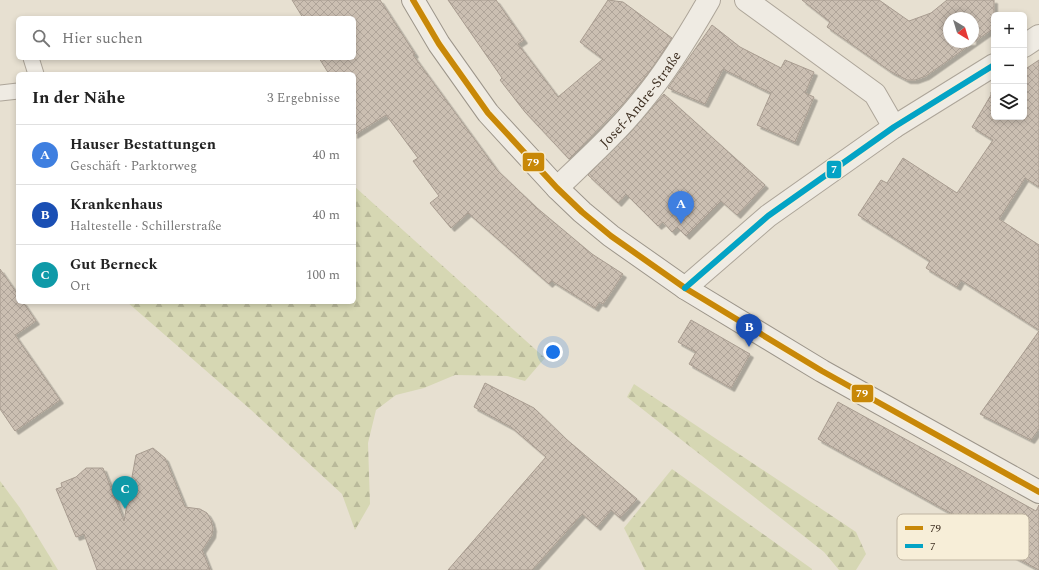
<!DOCTYPE html>
<html lang="de">
<head>
<meta charset="utf-8">
<style>
	body { margin:0; font-family:Spectral,serif; background:#f2f2f2; color:#222 }
	.controls { position:absolute; right:12px; top:12px; display:grid; overflow:hidden; border-radius:6px; box-shadow:0 2px 6px #0003 }
	.controls button { width:36px; height:36px; display:grid; place-items:center; padding:0; border:0; border-bottom:1px solid #e0e0e0; background:#fff; color:#222; font:20px sans-serif }
	.compass { position:absolute; left:943px; top:12px; width:36px; height:36px; border-radius:50%; background:#fff; box-shadow:0 2px 6px #0003; rotate:142deg }
	.you { position:absolute; left:553px; top:352px; width:14px; height:14px; margin:-10px; border:3px solid #fff; border-radius:50%; background:#1a73e8; box-shadow:0 0 0 6px #1a73e833 }
	.badge { display:grid; place-items:center; width:26px; height:26px; border-radius:50%; background:#111827; color:#fff; font-size:13px; font-weight:700 }
	.pin { position:absolute; translate:-50% -33px; filter:drop-shadow(0 1px 2px #0008) }
	.pin::after { content:''; position:absolute; top:21px; width:14px; height:12px; background:inherit; clip-path:polygon(0 0,100% 0,50% 100%) }
	.list { margin:0; padding:0; list-style:none }
	h2 { display:flex; justify-content:space-between; align-items:center; height:52px; margin:0; padding:0 16px; font-size:17px }
	h2 small { font-size:13px; font-weight:400; color:#767676 }
	.list li { display:grid; grid-template-columns:26px 1fr auto; gap:12px; align-items:center; box-sizing:border-box; height:60px; padding:0 16px; border-top:1px solid #e0e0e0 }
	.list b { display:block; font-size:15px; white-space:nowrap }
	.list p { margin:0; font-size:13px; white-space:nowrap; color:#767676 }
	.list em { font-size:13px; font-style:normal; color:#767676 }
	.icon { flex:none; width:22px; height:22px; fill:none; stroke:currentColor; stroke-width:2; stroke-linecap:round; stroke-linejoin:round }
	.map { position:relative; flex:none; width:1039px; height:570px; overflow:hidden }
	.search { position:absolute; background:#fff; box-shadow:0 2px 6px #0003; left:16px; top:16px; width:340px; height:44px; display:flex; align-items:center; gap:10px; box-sizing:border-box; padding:0 14px; border-radius:6px; color:#767676; font-size:15px }
	.panel { position:absolute; background:#fff; box-shadow:0 2px 6px #0003; left:16px; top:72px; width:340px; height:232px; border-radius:6px }
	.map>svg:first-child { display:block }
</style>
</head>
<body>
<div class="map">
<svg width="1039" height="570" viewBox="0 0 1039 570">
	<defs>
		<pattern id="forest-firs" width="22" height="20" patternUnits="userSpaceOnUse"><rect width="22" height="20" fill="#d6d7b3"/><path d="M5 1l3.5 6h-7zM16 11l3.5 6h-7z" fill="#b9b99a"/></pattern>
		<pattern id="building-cross-hatch" width="8" height="8" patternUnits="userSpaceOnUse"><rect width="8" height="8" fill="#cbbfb2"/><path d="M0 0l8 8M0 8l8-8" fill="none" stroke="#afa499"/></pattern>
		<filter id="shadow"><feDropShadow dx="3.5" dy="3.5" stdDeviation="0" flood-color="#0004"/></filter>
	</defs>
	<rect width="100%" height="100%" fill="#e7e0d1"/>
	<!-- forest -->
	<g fill="url(#forest-firs)">
		<polygon points="354,186 545,358 525,381 507,376 455,375 424,388 396,395 376,410 368,443 370,504 355,530 342,494 250,409 127,302 354,302"/>
		<polygon points="634,384 856,532 866,554 856,570 839,570 824,552 627,397"/>
		<polygon points="672,469 812,569 812,570 645,570 624,528"/>
		<polygon points="0,481 20,508 58,570 0,570"/>
	</g>
	<!-- building -->
	<g fill="url(#building-cross-hatch)" stroke="#a89c90" fill-rule="evenodd" filter="url(#shadow)">
		<polygon points="292,0 380,0 415,54 413,55 497,170 537,208 592,254 623,274 603,304 599,302 595,308 552,281 549,284 468,213 451,228 430,203 439,196 413,161 418,158 386,115 354,135 354,74 329,74 319,58 354,58 354,18 303,18"/>
		<polygon points="448,0 496,0 524,40 518,44 558,97 603,59 580,42 608,0 623,2 672,38 650,71 622,105 569,159 525,112 500,80 502,78"/>
		<path d="M802,0H879L909,21L931,13L947,0H994V28L926,76L915,80H907L890,71L827,27L830,22ZM949,18H973V42H949Z"/>
		<polygon points="712,25 740,47 781,68 785,60 814,72 805,93 814,97 795,142 757,125 771,93 723,69 705,104 668,88"/>
		<polygon points="1039,60 1039,187 1025,178 999,219 1039,245 1039,330 961,280 957,287 926,268 930,261 858,215 881,180 887,183 903,158 957,193 993,140 972,127 991,95 991,92 994,90 994,117 1024,117 1024,70"/>
		<polygon points="664,94 765,185 737,215 721,201 686,236 677,227 672,232 663,222 658,226 626,194 618,203 588,175 630,133"/>
		<polygon points="0,269 18,295 18,302 23,302 36,321 15,335 60,400 15,431 0,409"/>
		<polygon points="691,320 750,354 731,388 689,364 696,352 678,342"/>
		<polygon points="1039,331 1039,429 1031,440 980,414"/>
		<polygon points="485,383 534,408 566,439 637,499 620,518 611,510 597,527 582,514 532,570 448,570 546,457 511,427 474,407"/>
		<polygon points="838,402 1036,511 1039,505 1039,570 1011,555 1015,549 818,439"/>
		<polygon points="153,448 165,458 185,507 200,509 207,513 211,520 213,528 212,535 202,550 210,570 97,570 84,534 76,537 56,489 62,487 61,483 76,477 86,468 103,468 124,521 136,455"/>
	</g>
	<g fill="none" stroke-linecap="round" stroke-linejoin="round">
		<defs>
			<g id="lane">
				<polyline points="31,58 36,74"/>
				<polyline points="0,93 18,91"/>
			</g>
			<g id="street">
				<polyline points="746,0 875,94 894,127"/>
				<polyline points="1024,46 1039,36"/>
				<path id="s1" d="M557,188C586,160 616,133 641,102C667,71 689,35 709,0"/>
				<polyline points="685,288 768,216 894,127 994,65"/>
			</g>
			<polyline id="secondary" points="413,0 439,44 488,113 557,188 582,212 611,236 685,288 822,371 1039,492"/>
		</defs>
		<!-- lane casing -->
		<use href="#lane" stroke="#ada599" stroke-width="17"/>
		<!-- street casing -->
		<use href="#street" stroke="#ada599" stroke-width="24"/>
		<!-- secondary casing -->
		<use href="#secondary" stroke="#9c958a" stroke-width="24"/>
		<!-- lane -->
		<use href="#lane" stroke="#efebe3" stroke-width="15"/>
		<!-- street -->
		<use href="#street" stroke="#efebe3" stroke-width="22"/>
		<!-- secondary -->
		<use href="#secondary" stroke="#efebe3" stroke-width="22"/>
		<defs>
			<polyline id="bus-1" points="413,0 439,44 488,113 557,188 582,212 611,236 685,288 822,371 1039,492"/>
			<polyline id="bus-2" points="685,288 768,216 894,127 994,65"/>
		</defs>
		<!-- bus-1 casing -->
		<use href="#bus-1" stroke="#f7eed8" stroke-width="9"/>
		<!-- bus-2 casing -->
		<use href="#bus-2" stroke="#f7eed8" stroke-width="9"/>
		<!-- bus-1 -->
		<use href="#bus-1" stroke="#c88808" stroke-width="6"/>
		<!-- bus-2 -->
		<use href="#bus-2" stroke="#03a3c5" stroke-width="6"/>
	</g>
	<g text-anchor="middle" stroke-width="4" stroke-linejoin="round" paint-order="stroke">
		<!-- street labels -->
		<g font-size="14" fill="#3d2e20" stroke="#f7eed8">
			<text dy="5" stroke="none"><textPath href="#s1" startOffset="122">Josef-Andre-Straße</textPath></text>
		</g>
	</g>
	<!-- legend -->
	<rect x="897" y="514" width="132" height="46" rx="6" fill="#f7eed8" stroke="#bfb4a1" stroke-width="1"/>
	<rect x="905" y="526" width="18" height="4" fill="#c88808"/>
	<rect x="905" y="544" width="18" height="4" fill="#03a3c5"/>
	<g font-size="11" fill="#3d2e20">
		<text x="930" y="532">79</text>
		<text x="930" y="550">7</text>
	</g>
	<g stroke="#f7eed8" stroke-width="1.5">
		<rect x="522" y="152" width="23" height="20" rx="4" fill="#c88808"/>
		<rect x="826" y="160" width="16" height="19" rx="4" fill="#03a3c5"/>
		<rect x="851" y="384" width="23" height="19" rx="4" fill="#c88808"/>
	</g>
	<g font-size="11" text-anchor="middle" font-weight="bold" fill="#fff">
		<text x="533" y="166">79</text>
		<text x="834" y="173">7</text>
		<text x="862" y="397">79</text>
	</g>
</svg>
<div class="controls">
<button>+</button>
<button>−</button>
<button><svg class="icon" aria-label="layers" viewBox="0 0 24 24"><path d="M12 4l9 5-9 5-9-5zM3 14l9 5 9-5"/></svg></button>
</div>
<svg class="compass" viewBox="-18 -18 36 36"><path d="M0-13l5 13h-10z" fill="#e53935"/><path d="M0 13l5-13h-10z" fill="#767676"/></svg>
<div class="you"></div>
<div class="pin badge" style="left:681px;top:224px;background:#3f7fe0">A</div>
<div class="pin badge" style="left:749px;top:347px;background:#1a4fb4">B</div>
<div class="pin badge" style="left:125px;top:509px;background:#0f9aa8">C</div>
<div class="search"><svg class="icon" aria-label="search" viewBox="0 0 24 24"><circle cx="10" cy="10" r="6"/><path d="M15 15l6 6"/></svg>Hier suchen</div>
<section class="panel">
<h2>In der Nähe<small>3 Ergebnisse</small></h2>
<ul class="list">
<li><span class="badge" style="background:#3f7fe0">A</span><div><b>Hauser Bestattungen</b><p>Geschäft · Parktorweg</p></div><em>40 m</em></li>
<li><span class="badge" style="background:#1a4fb4">B</span><div><b>Krankenhaus</b><p>Haltestelle · Schillerstraße</p></div><em>40 m</em></li>
<li><span class="badge" style="background:#0f9aa8">C</span><div><b>Gut Berneck</b><p>Ort</p></div><em>100 m</em></li>
</ul>
</section>
</div>
</body>
</html>
